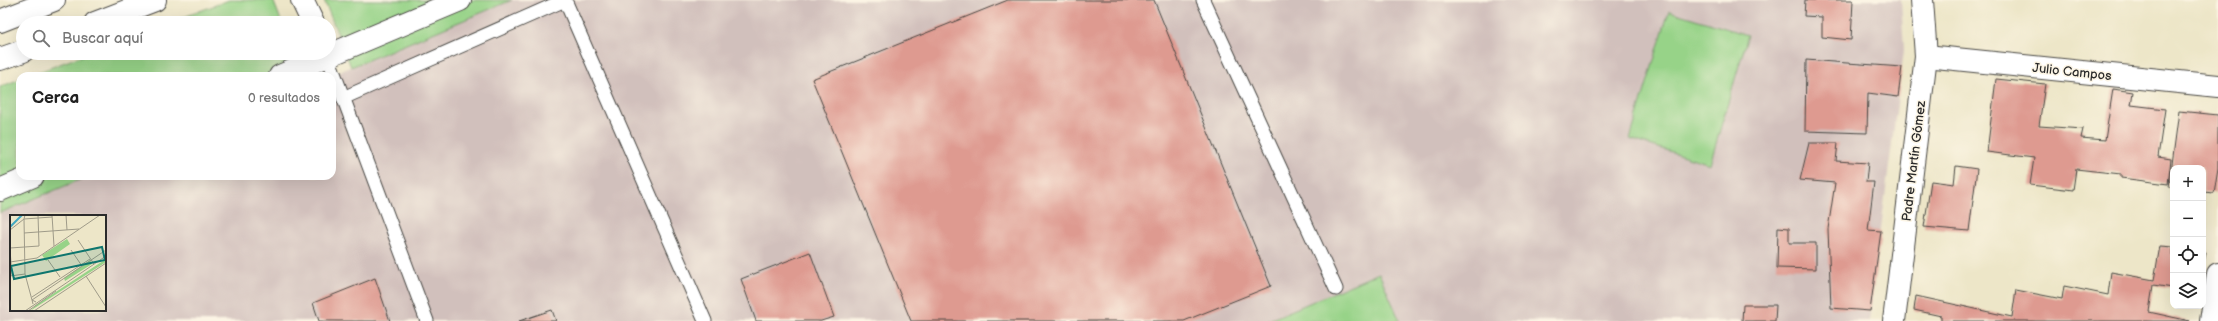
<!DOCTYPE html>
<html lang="es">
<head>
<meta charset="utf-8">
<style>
	body { margin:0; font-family:"Balsamiq Sans",sans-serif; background:#f6f6f6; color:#222 }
	.controls { position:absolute; right:12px; bottom:12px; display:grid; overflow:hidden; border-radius:8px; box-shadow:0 4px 16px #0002 }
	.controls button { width:36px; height:36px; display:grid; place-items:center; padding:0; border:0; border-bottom:1px solid #e0e0e0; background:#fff; color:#222; font:20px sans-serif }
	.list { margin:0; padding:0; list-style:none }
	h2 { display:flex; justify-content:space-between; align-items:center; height:52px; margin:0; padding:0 16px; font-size:17px }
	h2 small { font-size:13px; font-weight:400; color:#767676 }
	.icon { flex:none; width:22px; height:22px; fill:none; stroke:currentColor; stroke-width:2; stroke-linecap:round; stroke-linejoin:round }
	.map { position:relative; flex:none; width:2218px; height:321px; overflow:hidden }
	.search { position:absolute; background:#fff; box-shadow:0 4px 16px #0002; left:16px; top:16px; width:320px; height:44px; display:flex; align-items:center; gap:10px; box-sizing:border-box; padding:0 14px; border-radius:22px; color:#767676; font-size:15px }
	.panel { position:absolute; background:#fff; box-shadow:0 4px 16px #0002; left:16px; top:72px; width:320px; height:108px; border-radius:12px }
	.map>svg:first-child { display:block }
</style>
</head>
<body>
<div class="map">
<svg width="2218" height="321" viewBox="0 0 2218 321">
	<rect width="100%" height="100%" fill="#fcf5e5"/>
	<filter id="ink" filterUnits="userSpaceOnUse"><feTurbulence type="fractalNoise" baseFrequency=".025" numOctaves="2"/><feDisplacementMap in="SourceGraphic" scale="8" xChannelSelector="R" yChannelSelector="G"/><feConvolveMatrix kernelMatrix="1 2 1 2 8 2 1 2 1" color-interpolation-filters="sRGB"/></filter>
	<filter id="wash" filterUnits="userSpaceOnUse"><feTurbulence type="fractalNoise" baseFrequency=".012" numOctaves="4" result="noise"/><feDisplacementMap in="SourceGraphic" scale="16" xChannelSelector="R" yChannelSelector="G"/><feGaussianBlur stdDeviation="0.9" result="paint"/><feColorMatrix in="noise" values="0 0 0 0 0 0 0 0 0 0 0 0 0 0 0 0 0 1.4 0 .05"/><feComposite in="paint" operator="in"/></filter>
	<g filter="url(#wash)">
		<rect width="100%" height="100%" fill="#ede6c8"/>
		<!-- industrial -->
		<path fill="#d1c0bc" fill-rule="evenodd" d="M512,0H1901L1904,50L1869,321H0V213L89,176H332V76H329ZM11,216H105V310H11Z"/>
		<!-- green -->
		<g fill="#97d388" stroke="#617f5a">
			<polygon points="229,0 273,0 282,23 168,23"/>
			<polygon points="324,0 512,0 351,67"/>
			<polygon points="1669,11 1748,35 1710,164 1630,139"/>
			<polygon points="89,53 294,53 303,76 28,76"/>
			<polygon points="20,79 20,176 89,176 0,213 0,87"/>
			<polygon points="1379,273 1400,321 1267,321"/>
		</g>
		<g id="blocks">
			<!-- building -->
			<g fill="#de9a90">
				<polygon points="1008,0 1154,0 1271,286 1184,321 911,321 812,79"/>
				<polygon points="1805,0 1853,0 1851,40 1822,37 1822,17 1804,16"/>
				<polygon points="1806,60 1902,67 1898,97 1868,93 1867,133 1805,131"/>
				<polygon points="1996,79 2045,84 2039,126 2083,129 2081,138 2105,140 2113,89 2133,92 2131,105 2165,109 2158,157 2171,159 2168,184 2121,178 2121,174 2076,169 2073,190 2030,185 2034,158 1987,152"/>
				<polygon points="2179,111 2218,115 2218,168 2214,193 2203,192 2203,168 2173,168 2173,187 2169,187"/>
				<polygon points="1809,143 1838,143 1836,161 1868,163 1866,182 1874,182 1868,230 1881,231 1870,311 1831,308 1828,229 1835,183 1800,180"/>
				<polygon points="1956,166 1977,169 1969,231 1924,227 1931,181 1954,184"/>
				<polygon points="1778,227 1789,228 1789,243 1816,243 1816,269 1777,268"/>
				<polygon points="2160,246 2173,247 2173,288 2153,285 2149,312 2190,321 1941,321 1941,316 1914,310 1916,296 2012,317 2016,290 2062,299 2064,286 2108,295 2111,272 2154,280"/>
				<polygon points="2203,251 2206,252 2204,263 2203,263"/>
				<polygon points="810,252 834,317 821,321 756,321 741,279"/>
				<polygon points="375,278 390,321 319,321 313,303"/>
				<polygon points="1743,305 1776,305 1775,321 1742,321"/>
				<polygon points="552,310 556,321 519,321"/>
			</g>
		</g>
	</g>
	<g filter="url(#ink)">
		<use href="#blocks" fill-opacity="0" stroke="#484743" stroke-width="1"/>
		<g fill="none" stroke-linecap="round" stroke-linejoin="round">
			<defs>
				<g id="lane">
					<polyline points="565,0 705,321"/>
					<polyline points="1203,0 1336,289"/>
					<polyline points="328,57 427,321"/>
					<polyline points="343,98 565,0"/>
				</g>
				<g id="street">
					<polyline points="302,0 313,23"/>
					<polyline points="1926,56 2218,86"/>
					<polyline points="280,76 460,0"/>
					<polyline points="0,190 33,176"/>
					<polyline points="1894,321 1926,56 1922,0"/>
					<polyline points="2211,321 2218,274"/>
				</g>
				<g id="secondary">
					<polyline points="0,21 54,0"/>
					<polyline points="95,23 155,0"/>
					<polyline points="0,59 23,51"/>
				</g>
			</defs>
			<!-- lane casing -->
			<use href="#lane" stroke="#484743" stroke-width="15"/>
			<!-- street casing -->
			<use href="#street" stroke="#484743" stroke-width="24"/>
			<!-- secondary casing -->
			<use href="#secondary" stroke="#484743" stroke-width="24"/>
			<!-- lane -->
			<use href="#lane" stroke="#fff" stroke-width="13"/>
			<!-- street -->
			<use href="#street" stroke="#fff" stroke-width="22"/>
			<!-- secondary -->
			<use href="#secondary" stroke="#fff" stroke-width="22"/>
		</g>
	</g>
	<g text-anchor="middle" stroke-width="3" stroke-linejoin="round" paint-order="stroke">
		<!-- street labels -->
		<g font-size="13" fill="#2b2b2b" stroke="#fcf5e5">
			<text transform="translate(2072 71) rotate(6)" y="5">Julio Campos</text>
			<text transform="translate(1913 161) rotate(-83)" y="5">Padre Martín Gómez</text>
		</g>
	</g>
	<!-- overview -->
	<g transform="translate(10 215)">
		<rect width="96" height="96" fill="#ede6c8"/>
		<path d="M57,24L60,29L36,46L32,40ZM96,44V47L20,96L26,90ZM80,45L82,49L55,66L54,63Z" fill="#97d388"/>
		<path fill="none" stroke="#40a8c0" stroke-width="2" d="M0,12L12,0"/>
		<path fill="none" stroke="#9f9b89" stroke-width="1" d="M42,0L44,31M56,0L57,15M0,15L14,4L15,0M14,18L69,14M68,25L84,49M0,33L29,31L28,0M0,34L2,61M61,35L72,51M38,45L50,62M0,47L27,43L90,0M0,61L15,59M76,61L96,92M22,82L80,44M26,87L22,85L15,59L14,4L42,2M23,89L22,85L96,35M15,96L96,41M18,96L46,76M24,96L96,48"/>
		<path fill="#0f766e" fill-opacity="0.15" stroke="#0f766e" stroke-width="2" d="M92,32L95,45L4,64L1,51Z"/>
		<rect width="96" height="96" fill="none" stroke="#2b2b2b" stroke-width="2"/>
	</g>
</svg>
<div class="controls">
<button>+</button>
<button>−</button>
<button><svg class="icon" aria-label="locate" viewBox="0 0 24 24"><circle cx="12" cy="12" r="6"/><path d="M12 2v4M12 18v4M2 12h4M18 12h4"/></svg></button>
<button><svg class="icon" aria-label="layers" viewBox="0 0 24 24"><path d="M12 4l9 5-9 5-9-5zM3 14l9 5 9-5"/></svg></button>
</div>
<div class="search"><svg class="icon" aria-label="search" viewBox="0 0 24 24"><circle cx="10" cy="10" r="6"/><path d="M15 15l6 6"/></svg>Buscar aquí</div>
<section class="panel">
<h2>Cerca<small>0 resultados</small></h2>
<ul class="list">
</ul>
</section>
</div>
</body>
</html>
